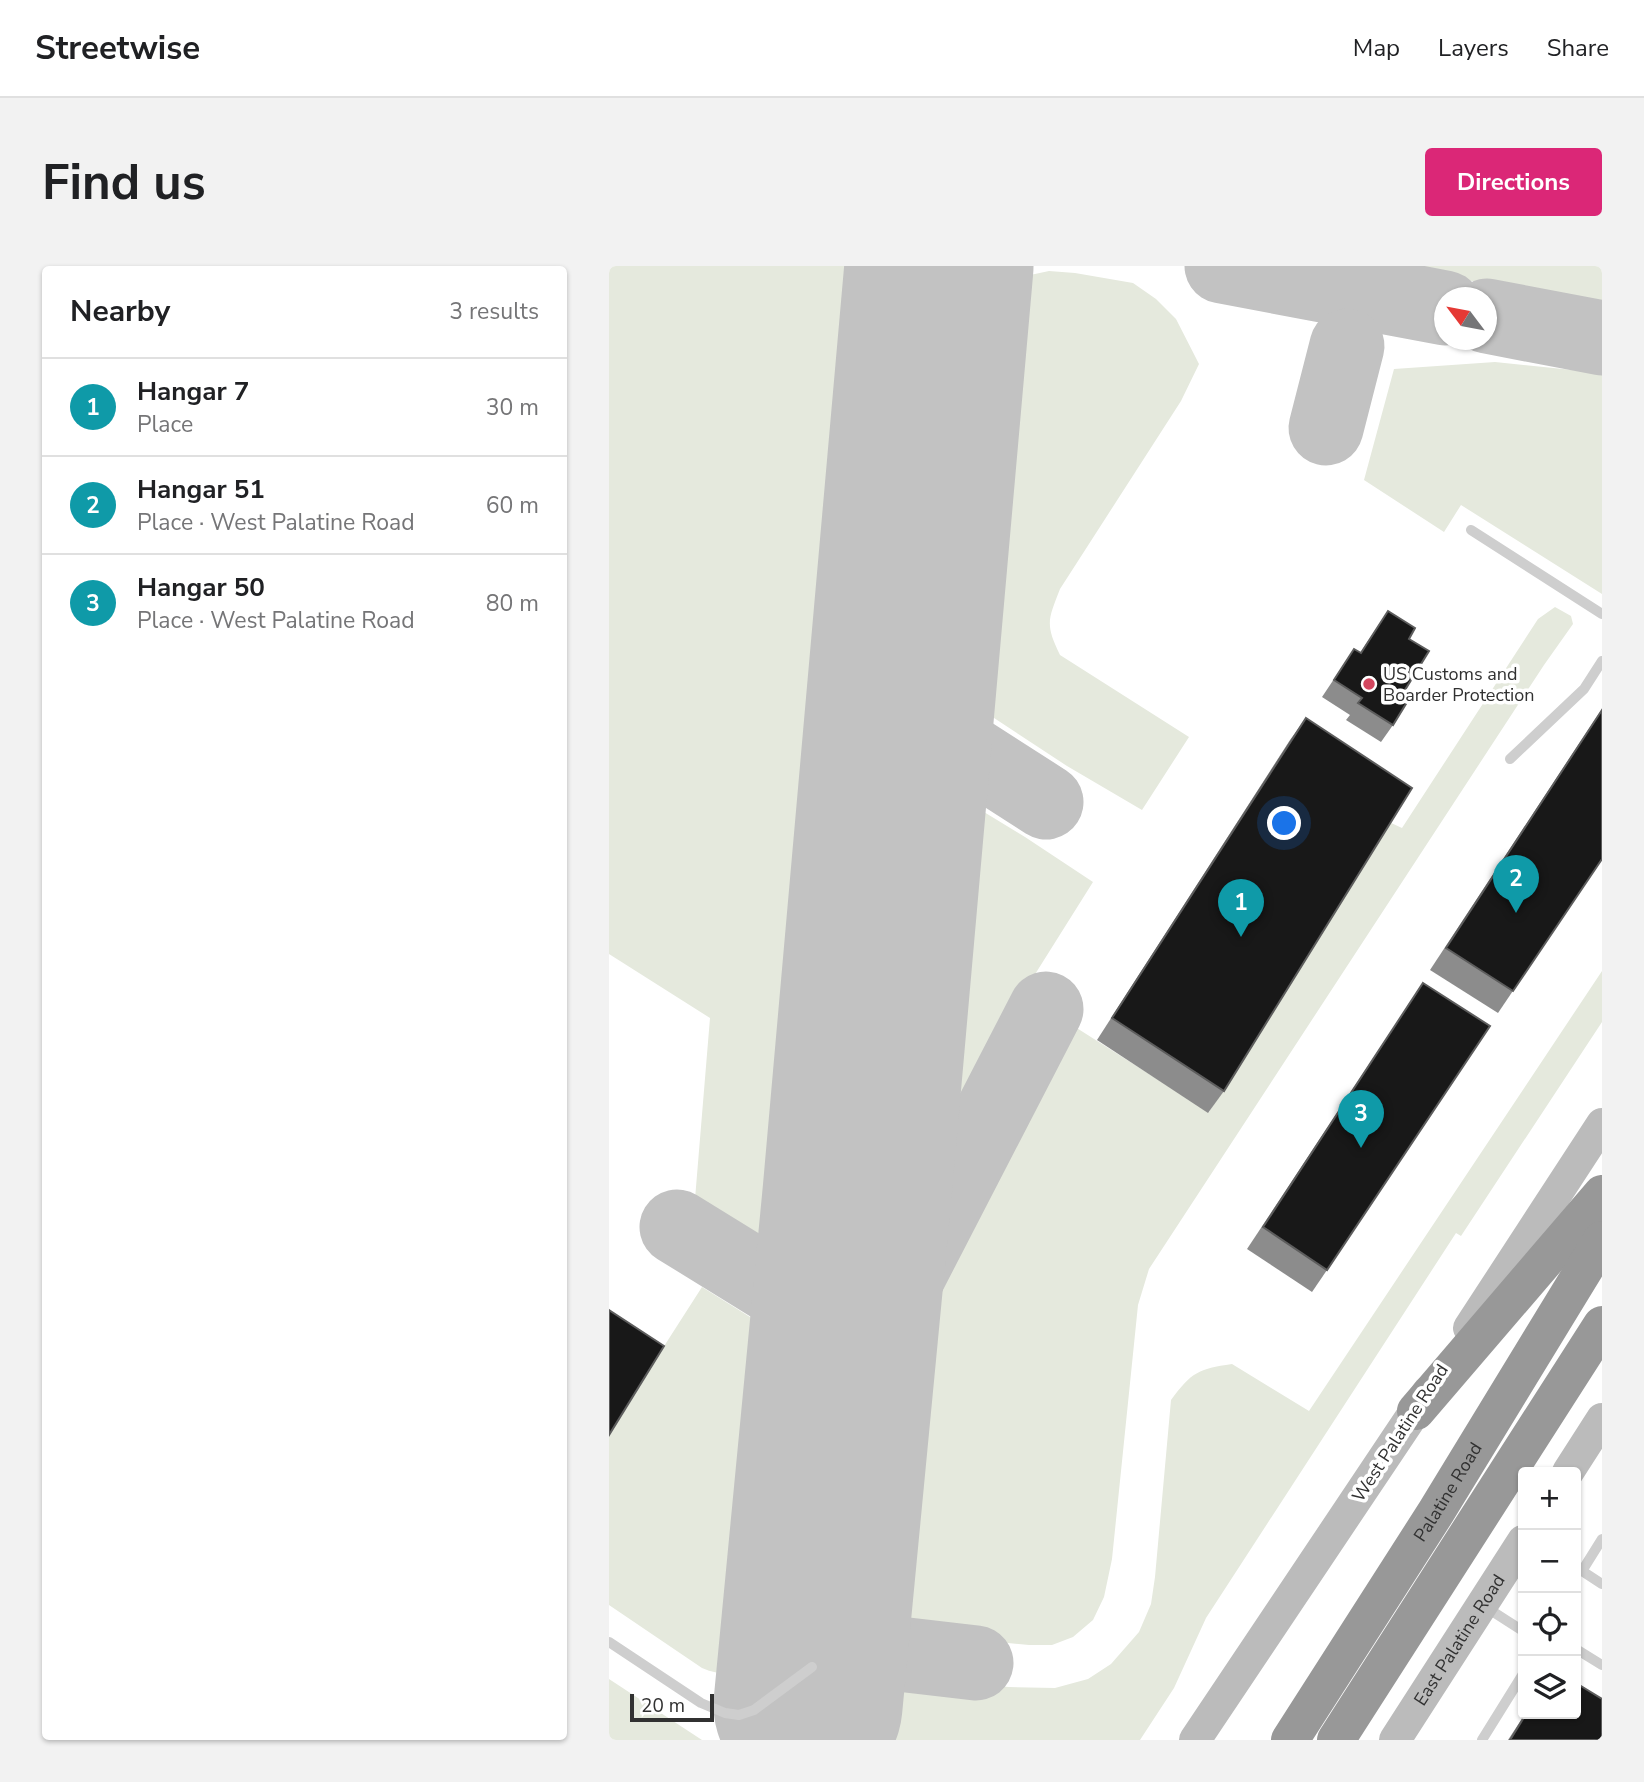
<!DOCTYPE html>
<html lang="en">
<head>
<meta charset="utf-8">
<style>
	body { margin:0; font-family:"Nunito Sans",sans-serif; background:#f2f2f2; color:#202124 }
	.controls { position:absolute; right:21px; bottom:21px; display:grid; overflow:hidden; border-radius:7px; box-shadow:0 2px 5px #0004 }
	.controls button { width:63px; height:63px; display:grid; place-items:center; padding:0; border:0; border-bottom:2px solid #e0e0e0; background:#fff; color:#202124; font:35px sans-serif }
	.compass { position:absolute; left:825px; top:21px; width:63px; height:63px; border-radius:50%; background:#fff; box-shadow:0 2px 5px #0004; rotate:302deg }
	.scale { position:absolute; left:21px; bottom:18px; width:84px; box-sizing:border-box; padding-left:7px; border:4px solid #313131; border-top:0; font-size:19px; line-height:24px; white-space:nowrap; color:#313131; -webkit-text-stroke:5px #fff; paint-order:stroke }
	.you { position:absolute; left:676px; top:558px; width:24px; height:24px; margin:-18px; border:5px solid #fff; border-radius:50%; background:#1a73e8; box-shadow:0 0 0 10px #1a73e833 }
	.badge { display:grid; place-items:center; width:46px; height:46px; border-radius:50%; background:#db2777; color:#fff; font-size:23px; font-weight:700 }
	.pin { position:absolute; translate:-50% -58px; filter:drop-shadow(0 2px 4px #0008) }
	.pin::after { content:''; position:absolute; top:37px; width:24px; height:21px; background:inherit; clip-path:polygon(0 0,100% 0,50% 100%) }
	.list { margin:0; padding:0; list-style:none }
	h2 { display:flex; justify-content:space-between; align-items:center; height:91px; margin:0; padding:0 28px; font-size:30px }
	h2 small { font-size:23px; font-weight:400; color:#757577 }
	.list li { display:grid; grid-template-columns:46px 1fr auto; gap:21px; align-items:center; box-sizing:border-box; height:98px; padding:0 28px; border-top:2px solid #e0e0e0 }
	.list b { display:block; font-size:26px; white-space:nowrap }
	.list p { margin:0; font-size:23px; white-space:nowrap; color:#757577 }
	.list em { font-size:23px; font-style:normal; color:#757577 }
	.icon { flex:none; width:38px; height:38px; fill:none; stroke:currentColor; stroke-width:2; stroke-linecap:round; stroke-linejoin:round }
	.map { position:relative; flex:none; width:993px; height:1474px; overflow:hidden; border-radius:7px }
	header { display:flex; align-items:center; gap:42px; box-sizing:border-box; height:98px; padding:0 35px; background:#fff; border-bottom:2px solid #e0e0e0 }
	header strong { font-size:33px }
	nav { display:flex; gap:38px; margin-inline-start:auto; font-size:24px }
	.intro { display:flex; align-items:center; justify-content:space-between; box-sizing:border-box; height:168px; padding:0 42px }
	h1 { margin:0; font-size:49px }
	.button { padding:18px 32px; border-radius:7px; background:#db2777; color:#fff; font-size:24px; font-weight:700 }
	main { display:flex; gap:42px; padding:0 42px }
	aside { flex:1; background:#fff; border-radius:7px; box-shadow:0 2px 5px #0004 }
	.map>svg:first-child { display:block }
</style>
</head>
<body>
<header>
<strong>Streetwise</strong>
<nav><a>Map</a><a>Layers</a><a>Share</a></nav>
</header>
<div class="intro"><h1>Find us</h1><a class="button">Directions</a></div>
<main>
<aside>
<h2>Nearby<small>3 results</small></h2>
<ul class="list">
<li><span class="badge" style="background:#0f9aa8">1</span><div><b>Hangar 7</b><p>Place</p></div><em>30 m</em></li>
<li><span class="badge" style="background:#0f9aa8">2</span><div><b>Hangar 51</b><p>Place · West Palatine Road</p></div><em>60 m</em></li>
<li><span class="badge" style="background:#0f9aa8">3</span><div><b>Hangar 50</b><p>Place · West Palatine Road</p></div><em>80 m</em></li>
</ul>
</aside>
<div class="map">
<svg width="993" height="1474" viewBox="0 0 993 1474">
	<rect width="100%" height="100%" fill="#fff"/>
	<!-- green -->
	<g fill="#e5e9dd">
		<polygon points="0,0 279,0 289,25 295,65 213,952 203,969 185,980 165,983 133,966 86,933 101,752 0,688"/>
		<polygon points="782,0 993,0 993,39"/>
		<path d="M440,5L466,7L524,17L547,33L567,53L590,98L572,135L451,323C439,354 436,358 451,389L580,471L533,544L458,500L338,421L330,403L326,387L354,86L369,49L390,27L412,11Z"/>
		<polygon points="886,96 993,107 993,328 852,239 835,266 755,214 785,103"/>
		<polygon points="946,341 962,350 964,358 935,399 540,1003 529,1039 503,1293 495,1331 484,1354 464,1371 443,1379 420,1379 317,1369 294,1360 269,1339 255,1317 250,1299 246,1263 260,1117 435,769 463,759 600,846 780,556 793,562 929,353"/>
		<polygon points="337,528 352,532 416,571 484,616 413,729 420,733 420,745 303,980 273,1011 269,1011 311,542 323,529"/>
		<path d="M993,705V756L852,970L847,967L597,1352L565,1422L531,1474H171L188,1457L214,1417L237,1408L400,1421L446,1422L479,1413L502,1398L530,1366L542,1338L546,1311L562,1134C583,1106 589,1103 623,1098L700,1145Z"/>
		<path d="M93,1021L176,1073L193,1099L196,1112L175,1365C171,1373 167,1384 162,1391C145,1411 116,1412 93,1402L0,1339V1166Z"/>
		<polygon points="0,1413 93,1474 0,1474"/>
	</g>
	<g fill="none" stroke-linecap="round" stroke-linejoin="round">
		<!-- taxiway -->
		<g stroke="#c2c2c2" stroke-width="75">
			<polyline points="613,0 836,42"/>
			<polyline points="878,50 993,72"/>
			<polyline points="326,54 339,24 360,0"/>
			<polyline points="717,162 738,80"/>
			<polyline points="342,475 437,536"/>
			<path d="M283,520C301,497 312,482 342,475L325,458L307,431L295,387"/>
			<polyline points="68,961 162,1019 181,1025 237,1031 267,1032 287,1022 299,1010"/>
			<polyline points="226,1146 299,1010 437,743"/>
			<polyline points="212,1297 228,1345 251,1368 281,1387 367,1397"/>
		</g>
		<!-- runway -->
		<polyline stroke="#c2c2c2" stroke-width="189" points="199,1439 248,928 330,0"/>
		<!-- lane -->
		<g stroke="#cecece" stroke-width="10">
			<polyline points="862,264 993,348"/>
			<polyline points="901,493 975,423 993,395"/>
			<polyline points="967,1301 993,1318"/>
			<polyline points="973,1305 993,1273"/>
			<polyline points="875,1340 914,1365"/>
			<polyline points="0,1376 92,1437 116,1447 130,1449 145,1444 203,1401"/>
			<polyline points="967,1383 993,1399"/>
			<polyline points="873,1474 914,1408"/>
		</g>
		<!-- secondary -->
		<g stroke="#bbb" stroke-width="32">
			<polyline points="860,1062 993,858"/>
			<polyline points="959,1206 993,1153"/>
			<polyline points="586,1474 819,1126"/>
			<path id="s1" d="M786,1474L914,1275"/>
		</g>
		<!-- highway -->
		<g stroke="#989898" stroke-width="38">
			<polyline points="807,1145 993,928"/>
			<path id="s2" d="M681,1474L827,1246L993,974"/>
			<polyline points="727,1474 993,1059"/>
		</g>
	</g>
	<!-- wall -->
	<g fill="#8c8c8c">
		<polygon points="779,345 800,373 796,424 784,459 772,476 737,454 741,449 713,431 745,383 751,387"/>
		<polygon points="993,443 993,593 889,747 821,704"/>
		<polygon points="697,452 615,825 599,847 488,774 681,474"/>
		<polygon points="814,717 718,1004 703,1026 638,983"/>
		<polygon points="916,1448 967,1448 993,1474 899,1474"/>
	</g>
	<!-- building -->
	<g fill="#181818" stroke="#5d5d5d" stroke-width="2">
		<polygon points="779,345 806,362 800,373 820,385 796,424 803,428 784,459 749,437 753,432 725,414 745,383 752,387"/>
		<polygon points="993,444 993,593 904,725 837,682"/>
		<polygon points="697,452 803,522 615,825 503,752"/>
		<polygon points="814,717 881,760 718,1004 654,961"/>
		<polygon points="0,1044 55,1080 0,1169"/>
		<polygon points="967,1417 993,1433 993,1474 901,1474 917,1448 967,1448"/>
	</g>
	<!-- markers -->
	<circle fill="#d3475f" stroke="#fff" stroke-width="2.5" cx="760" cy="418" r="7"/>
	<g text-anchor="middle" stroke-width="7" stroke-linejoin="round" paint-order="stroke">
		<!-- poi labels -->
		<g font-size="18" fill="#313131" stroke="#fff" text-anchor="start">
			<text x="774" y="414">US Customs and<tspan x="774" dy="21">Boarder Protection</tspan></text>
		</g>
		<!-- street labels -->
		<g font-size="18" fill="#313131" stroke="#fff">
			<text transform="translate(791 1167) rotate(-57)" y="6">West Palatine Road</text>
			<text dy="6" stroke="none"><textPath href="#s2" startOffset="294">Palatine Road</textPath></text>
			<text dy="6" stroke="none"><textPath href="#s1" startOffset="119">East Palatine Road</textPath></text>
		</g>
	</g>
</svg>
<div class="controls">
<button>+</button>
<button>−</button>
<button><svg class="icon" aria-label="locate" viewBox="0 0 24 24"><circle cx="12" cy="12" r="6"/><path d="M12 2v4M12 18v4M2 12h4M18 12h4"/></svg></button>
<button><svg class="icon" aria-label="layers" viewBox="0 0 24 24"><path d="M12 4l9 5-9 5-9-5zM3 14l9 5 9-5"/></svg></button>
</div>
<svg class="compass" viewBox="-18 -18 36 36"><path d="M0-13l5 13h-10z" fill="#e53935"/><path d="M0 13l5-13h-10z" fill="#757577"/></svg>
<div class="scale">20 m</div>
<div class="you"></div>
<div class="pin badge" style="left:632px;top:671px;background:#0f9aa8">1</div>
<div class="pin badge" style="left:907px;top:647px;background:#0f9aa8">2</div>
<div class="pin badge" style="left:752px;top:882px;background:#0f9aa8">3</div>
</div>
</main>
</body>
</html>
